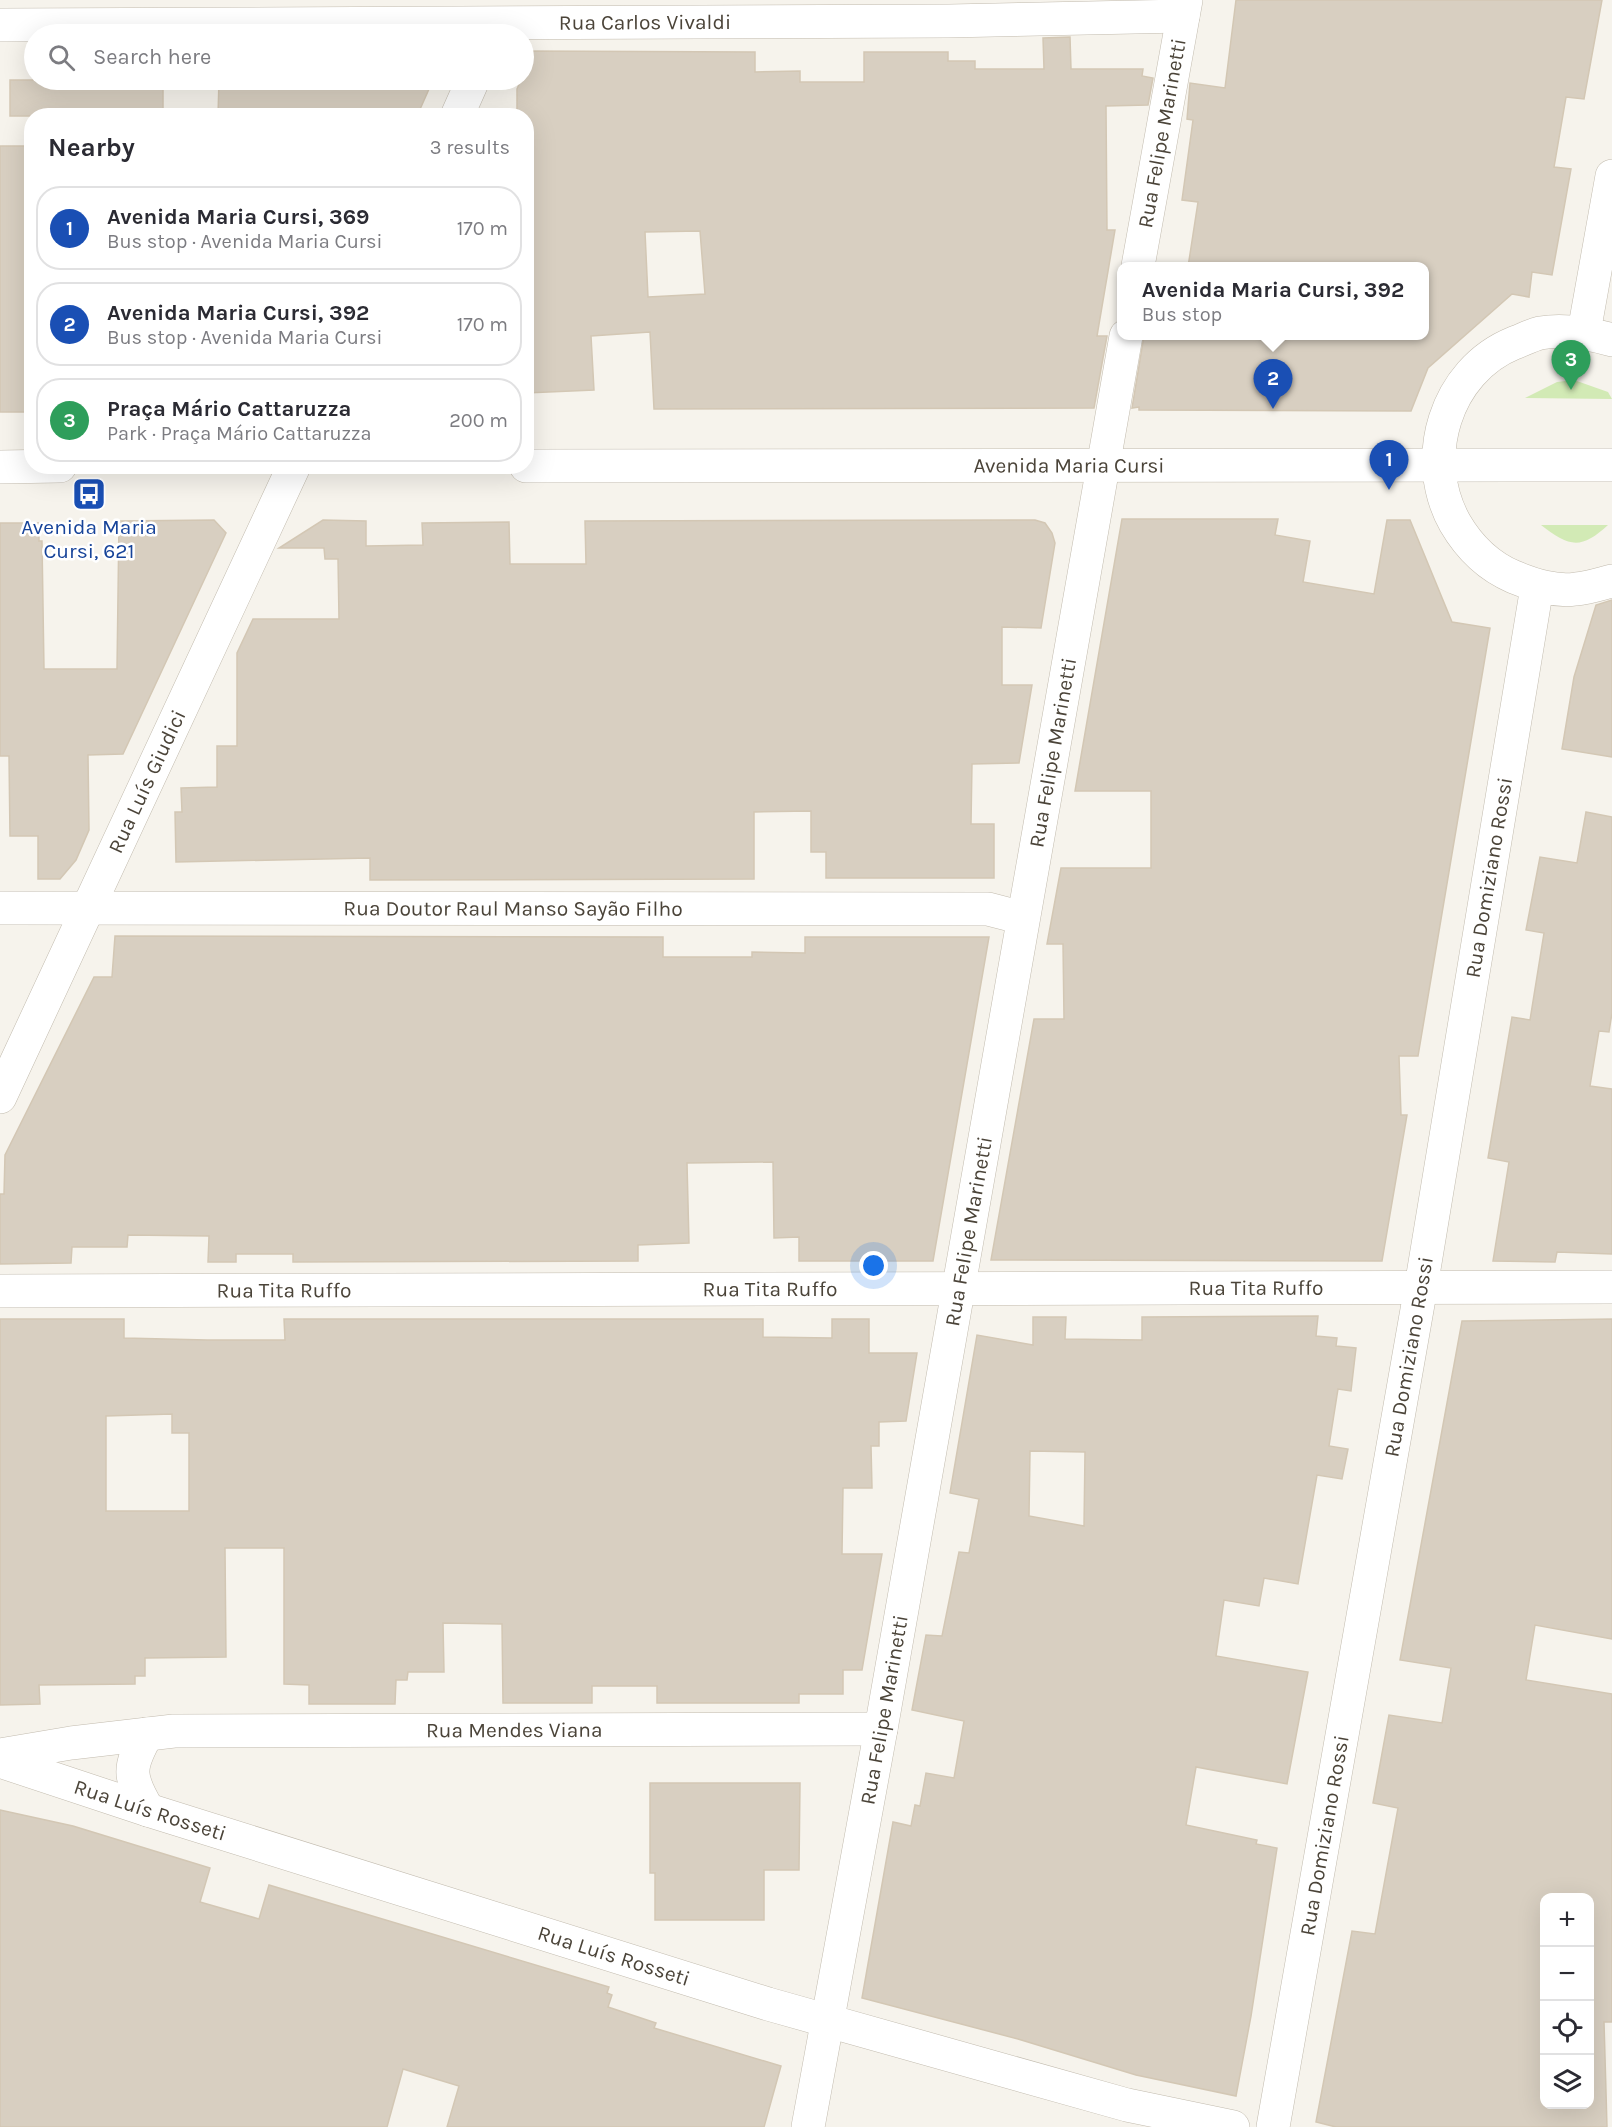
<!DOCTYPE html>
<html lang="en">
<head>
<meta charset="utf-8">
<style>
	body { margin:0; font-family:Karla,sans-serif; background:#f7f7f7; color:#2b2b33 }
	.controls { position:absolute; right:18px; bottom:18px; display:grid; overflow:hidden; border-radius:12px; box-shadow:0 6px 24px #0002 }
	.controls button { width:54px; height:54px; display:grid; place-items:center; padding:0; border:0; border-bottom:2px solid #e1e1e2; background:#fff; color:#2b2b33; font:30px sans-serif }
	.you { position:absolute; left:874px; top:1266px; width:21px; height:21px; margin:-15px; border:4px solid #fff; border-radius:50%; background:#1a73e8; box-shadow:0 0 0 9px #1a73e833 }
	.badge { display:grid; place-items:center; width:39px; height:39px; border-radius:50%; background:#fc3f1d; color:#fff; font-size:20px; font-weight:700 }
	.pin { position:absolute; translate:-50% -50px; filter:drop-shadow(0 2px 3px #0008) }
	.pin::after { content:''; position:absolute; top:32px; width:21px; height:18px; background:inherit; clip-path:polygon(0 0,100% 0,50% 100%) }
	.popup { position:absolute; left:1117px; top:262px; width:312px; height:78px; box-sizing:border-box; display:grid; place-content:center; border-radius:12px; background:#fff; filter:drop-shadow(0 2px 4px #0005); font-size:20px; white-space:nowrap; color:#7c7c81 }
	.popup b { font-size:22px; color:#2b2b33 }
	.popup::after { content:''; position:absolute; left:50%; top:100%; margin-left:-12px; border:12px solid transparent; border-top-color:#fff }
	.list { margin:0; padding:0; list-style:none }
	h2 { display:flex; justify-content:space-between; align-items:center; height:78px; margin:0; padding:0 24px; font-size:26px }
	h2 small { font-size:20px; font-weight:400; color:#7c7c81 }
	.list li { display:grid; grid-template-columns:39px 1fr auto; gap:18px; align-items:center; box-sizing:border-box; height:84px; margin:0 12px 12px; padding:0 12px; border:2px solid #e1e1e2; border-radius:24px }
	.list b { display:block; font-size:22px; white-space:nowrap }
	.list p { margin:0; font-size:20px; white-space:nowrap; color:#7c7c81 }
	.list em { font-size:20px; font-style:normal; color:#7c7c81 }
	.icon { flex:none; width:33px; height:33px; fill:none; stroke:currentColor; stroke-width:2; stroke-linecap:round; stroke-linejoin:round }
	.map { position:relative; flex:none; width:1612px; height:2127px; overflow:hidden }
	.search { position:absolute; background:#fff; box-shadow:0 6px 24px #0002; left:24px; top:24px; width:510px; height:66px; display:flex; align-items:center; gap:15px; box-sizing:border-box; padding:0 21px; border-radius:33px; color:#7c7c81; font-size:22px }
	.panel { position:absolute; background:#fff; box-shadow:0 6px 24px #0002; left:24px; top:108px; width:510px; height:366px; border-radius:24px }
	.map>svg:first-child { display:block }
</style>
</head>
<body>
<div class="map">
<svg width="1612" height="2127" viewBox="0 0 1612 2127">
	<rect width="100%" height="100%" fill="#f6f3ec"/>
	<!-- green -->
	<g fill="#d2eab5">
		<polygon points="1574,380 1608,392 1612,399 1525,398 1557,382"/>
		<path d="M1541,525H1608C1581,550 1569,547 1541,525Z"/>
	</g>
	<!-- building -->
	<g fill="#d8cfc1" stroke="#d3c7b4" stroke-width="1.5" fill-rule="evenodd">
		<polygon points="1236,0 1602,0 1584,99 1566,97 1554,167 1571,169 1552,275 1532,272 1529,297 1512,294 1428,368 1411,411 1139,410 1139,407 1132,408 1144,336 1425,336 1425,267 1188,267 1198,202 1182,200 1193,120 1187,119 1190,83 1225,88"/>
		<path d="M1070,37L1071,69H1143L1142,76L1153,78L1148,105L1106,106L1107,230H1115L1097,336H1107L1094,408L654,409L650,332L591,336L594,390L526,393V116H517V89L521,80H524V51L755,52V72L800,71V82H864V52H948V61H975V69H1044L1043,38ZM700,231L705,294L648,297L645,232Z"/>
		<rect x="10" y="80" width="153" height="36"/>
		<polygon points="219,80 433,80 417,116 218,116"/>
		<rect x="0" y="146" width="32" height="266"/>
		<polygon points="1122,519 1278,519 1275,535 1310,541 1303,582 1374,594 1387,520 1410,520 1452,622 1490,628 1418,1056 1399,1056 1401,1115 1407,1115 1382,1261 991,1260 1034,1019 1064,1019 1063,944 1047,944 1061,868 1151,868 1151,791 1075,791"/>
		<polygon points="214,520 226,533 123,754 88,755 89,830 76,860 60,879 38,879 38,836 10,836 9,756 0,756 0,523 39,523 39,541 42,541 44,669 117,669 119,521"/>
		<polygon points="323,520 366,521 366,546 423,545 422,523 509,522 510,564 586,564 585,521 1035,520 1045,523 1052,533 1055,543 1041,628 1002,627 1002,685 1032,685 1019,763 972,764 971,824 994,824 994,878 826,878 826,852 811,852 811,811 754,812 754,879 370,880 370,858 176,862 175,812 182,812 181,788 217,787 217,746 237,746 237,653 253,619 339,619 338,559 325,559 324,548 279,548"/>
		<polygon points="1612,600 1612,757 1562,749 1574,677 1596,605"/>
		<polygon points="1586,812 1612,817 1612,1013 1609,1032 1599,1031 1590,1086 1612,1089 1612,1254 1557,1252 1555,1262 1493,1261 1509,1162 1488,1158 1512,1017 1530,1020 1544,933 1526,930 1540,857 1577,863"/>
		<polygon points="115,936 663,937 663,957 752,957 752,952 805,953 805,937 989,937 933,1261 799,1261 799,1237 774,1238 773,1162 687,1163 689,1243 638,1245 638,1261 293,1262 293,1254 236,1254 236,1262 208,1262 209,1236 128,1235 127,1247 72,1247 71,1263 0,1264 0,1194 4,1194 5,1155 94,977 112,977"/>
		<path d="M1318,1316L1316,1336L1337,1338L1336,1346L1356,1348L1351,1391L1338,1389L1329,1446L1348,1449L1342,1479L1317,1475L1298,1584L1264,1578L1259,1606L1224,1600L1216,1656L1308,1672L1287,1784L1196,1767L1186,1825L1257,1840L1256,1844L1277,1848L1251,2016L1236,2096L1136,2075L1018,2039L862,1998L893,1822L911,1826L915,1805L920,1806L926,1773L954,1778L964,1721L912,1710L926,1635L942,1636L959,1552L969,1553L979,1499L950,1493L977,1335L1033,1345V1317H1066L1065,1339L1142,1340V1317ZM1030,1451L1085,1452L1084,1526L1029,1516Z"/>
		<path d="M0,1319H124V1338L207,1340H285L284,1319H763V1337L832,1338V1319H869V1353H917L906,1421L879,1422V1446H871L872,1488H843L842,1554H882L862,1670H843V1694H799V1703H657V1686H592V1703H503L502,1624L443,1623L444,1672H408L407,1680H396L395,1704H309V1685L284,1684V1548H225L226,1657L145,1658V1676H135V1684L39,1685L40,1704L0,1705ZM172,1414V1433H189V1511H106V1416Z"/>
		<path d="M1612,1319V1639L1535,1625L1526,1680L1612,1694V2022H1604L1607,2127H1336L1316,2122L1352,1931L1375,1934L1398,1808L1373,1803L1389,1715L1442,1723L1451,1668L1400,1660L1462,1321ZM1545,1898H1590V2104H1545Z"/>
		<polygon points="650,1783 800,1783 799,1870 764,1870 764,1920 655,1920 655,1873 650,1873"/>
		<polygon points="0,1810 73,1826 210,1868 200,1902 259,1919 269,1885 609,1987 607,1993 612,1995 608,2007 656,2023 654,2028 781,2066 764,2127 447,2127 459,2086 403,2069 387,2127 0,2127"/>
	</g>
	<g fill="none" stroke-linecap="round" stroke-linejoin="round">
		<defs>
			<g id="minor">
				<path id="s1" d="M0,25L949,21L1183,16"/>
				<polyline points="457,116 473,80"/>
				<path id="s2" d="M1138,266L1186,0"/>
				<polyline points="1584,332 1612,176"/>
				<path d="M1612,340C1588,333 1565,329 1540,333C1532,335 1522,340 1514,343C1445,371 1419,459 1455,523C1469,547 1488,566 1514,577C1534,585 1555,592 1576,589C1588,588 1600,584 1612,581"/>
				<path id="s3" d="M526,466L1612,465"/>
				<polyline points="0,467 60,466"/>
				<path id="s4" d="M0,908L988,909L1023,918"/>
				<path id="s5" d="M0,1097L294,466"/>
				<path id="s6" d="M0,1291L1612,1287"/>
				<path d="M147,1734C128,1768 128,1776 148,1810"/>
				<path id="s7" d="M0,1755L71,1743L174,1731L881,1729"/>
				<path id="s8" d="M0,1761L148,1810L768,2004L1127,2105L1233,2127"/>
				<path id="s9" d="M808,2127L881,1729L1126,336"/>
				<path id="s10" d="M1273,2127L1421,1287L1537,587"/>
			</g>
		</defs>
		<!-- minor casing -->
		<use href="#minor" stroke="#c2bbae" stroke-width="34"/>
		<!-- minor -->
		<use href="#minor" stroke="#fff" stroke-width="33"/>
	</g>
	<!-- icons -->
	<defs>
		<symbol id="bus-square" viewBox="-11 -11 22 22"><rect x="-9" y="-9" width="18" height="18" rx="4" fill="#1a4fb4" stroke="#fff"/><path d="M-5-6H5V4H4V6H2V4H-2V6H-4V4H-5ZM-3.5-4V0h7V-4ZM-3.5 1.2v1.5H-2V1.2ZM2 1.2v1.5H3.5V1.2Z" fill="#fff"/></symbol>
	</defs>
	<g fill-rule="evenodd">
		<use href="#bus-square" x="70" y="475" width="38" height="38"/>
	</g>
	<g text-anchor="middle" stroke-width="5" stroke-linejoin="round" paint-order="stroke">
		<!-- street labels -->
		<g font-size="21" fill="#4b4439" stroke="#fff">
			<text dy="7" stroke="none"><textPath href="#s1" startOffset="645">Rua Carlos Vivaldi</textPath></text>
			<text dy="7" stroke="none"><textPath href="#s2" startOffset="135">Rua Felipe Marinetti</textPath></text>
			<text dy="7" stroke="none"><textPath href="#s3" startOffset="543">Avenida Maria Cursi</textPath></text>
			<text dy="7" stroke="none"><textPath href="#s9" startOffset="1396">Rua Felipe Marinetti</textPath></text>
			<text dy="7" stroke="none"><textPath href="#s5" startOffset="348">Rua Luís Giudici</textPath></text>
			<text dy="7" stroke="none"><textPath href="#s10" startOffset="1268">Rua Domiziano Rossi</textPath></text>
			<text dy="7" stroke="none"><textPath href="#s4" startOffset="513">Rua Doutor Raul Manso Sayão Filho</textPath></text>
			<text dy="7" stroke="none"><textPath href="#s9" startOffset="910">Rua Felipe Marinetti</textPath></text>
			<text dy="7" stroke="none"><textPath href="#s6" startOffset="1256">Rua Tita Ruffo</textPath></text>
			<text dy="7" stroke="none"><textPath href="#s6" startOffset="770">Rua Tita Ruffo</textPath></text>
			<text dy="7" stroke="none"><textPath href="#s6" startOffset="284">Rua Tita Ruffo</textPath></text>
			<text dy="7" stroke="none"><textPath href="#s10" startOffset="782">Rua Domiziano Rossi</textPath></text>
			<text dy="7" stroke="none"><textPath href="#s9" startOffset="424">Rua Felipe Marinetti</textPath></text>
			<text dy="7" stroke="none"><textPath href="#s7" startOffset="516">Rua Mendes Viana</textPath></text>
			<text dy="7" stroke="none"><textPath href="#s8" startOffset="158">Rua Luís Rosseti</textPath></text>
			<text dy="7" stroke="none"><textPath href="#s10" startOffset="296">Rua Domiziano Rossi</textPath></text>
			<text dy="7" stroke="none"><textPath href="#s8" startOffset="644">Rua Luís Rosseti</textPath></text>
		</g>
		<!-- transit labels -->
		<g font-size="21" fill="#164399" stroke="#fff">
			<text x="89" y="534">Avenida Maria<tspan x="89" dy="24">Cursi, 621</tspan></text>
		</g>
	</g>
</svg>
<div class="controls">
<button>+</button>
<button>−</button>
<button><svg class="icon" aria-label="locate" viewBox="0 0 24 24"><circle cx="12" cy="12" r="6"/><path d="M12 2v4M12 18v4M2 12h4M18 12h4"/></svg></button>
<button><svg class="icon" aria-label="layers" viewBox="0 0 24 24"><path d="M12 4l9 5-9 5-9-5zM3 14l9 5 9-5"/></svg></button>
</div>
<div class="you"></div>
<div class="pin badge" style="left:1389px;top:490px;background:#1a4fb4">1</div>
<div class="pin badge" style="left:1273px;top:409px;background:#1a4fb4">2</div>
<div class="popup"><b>Avenida Maria Cursi, 392</b>Bus stop</div>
<div class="pin badge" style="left:1571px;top:390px;background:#2e9e5b">3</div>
<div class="search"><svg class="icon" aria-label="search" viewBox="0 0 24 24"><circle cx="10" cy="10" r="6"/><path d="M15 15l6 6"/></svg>Search here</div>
<section class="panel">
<h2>Nearby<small>3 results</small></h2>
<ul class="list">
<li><span class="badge" style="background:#1a4fb4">1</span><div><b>Avenida Maria Cursi, 369</b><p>Bus stop · Avenida Maria Cursi</p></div><em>170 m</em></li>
<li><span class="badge" style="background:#1a4fb4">2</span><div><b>Avenida Maria Cursi, 392</b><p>Bus stop · Avenida Maria Cursi</p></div><em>170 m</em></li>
<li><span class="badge" style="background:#2e9e5b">3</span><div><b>Praça Mário Cattaruzza</b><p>Park · Praça Mário Cattaruzza</p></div><em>200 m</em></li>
</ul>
</section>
</div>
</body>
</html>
